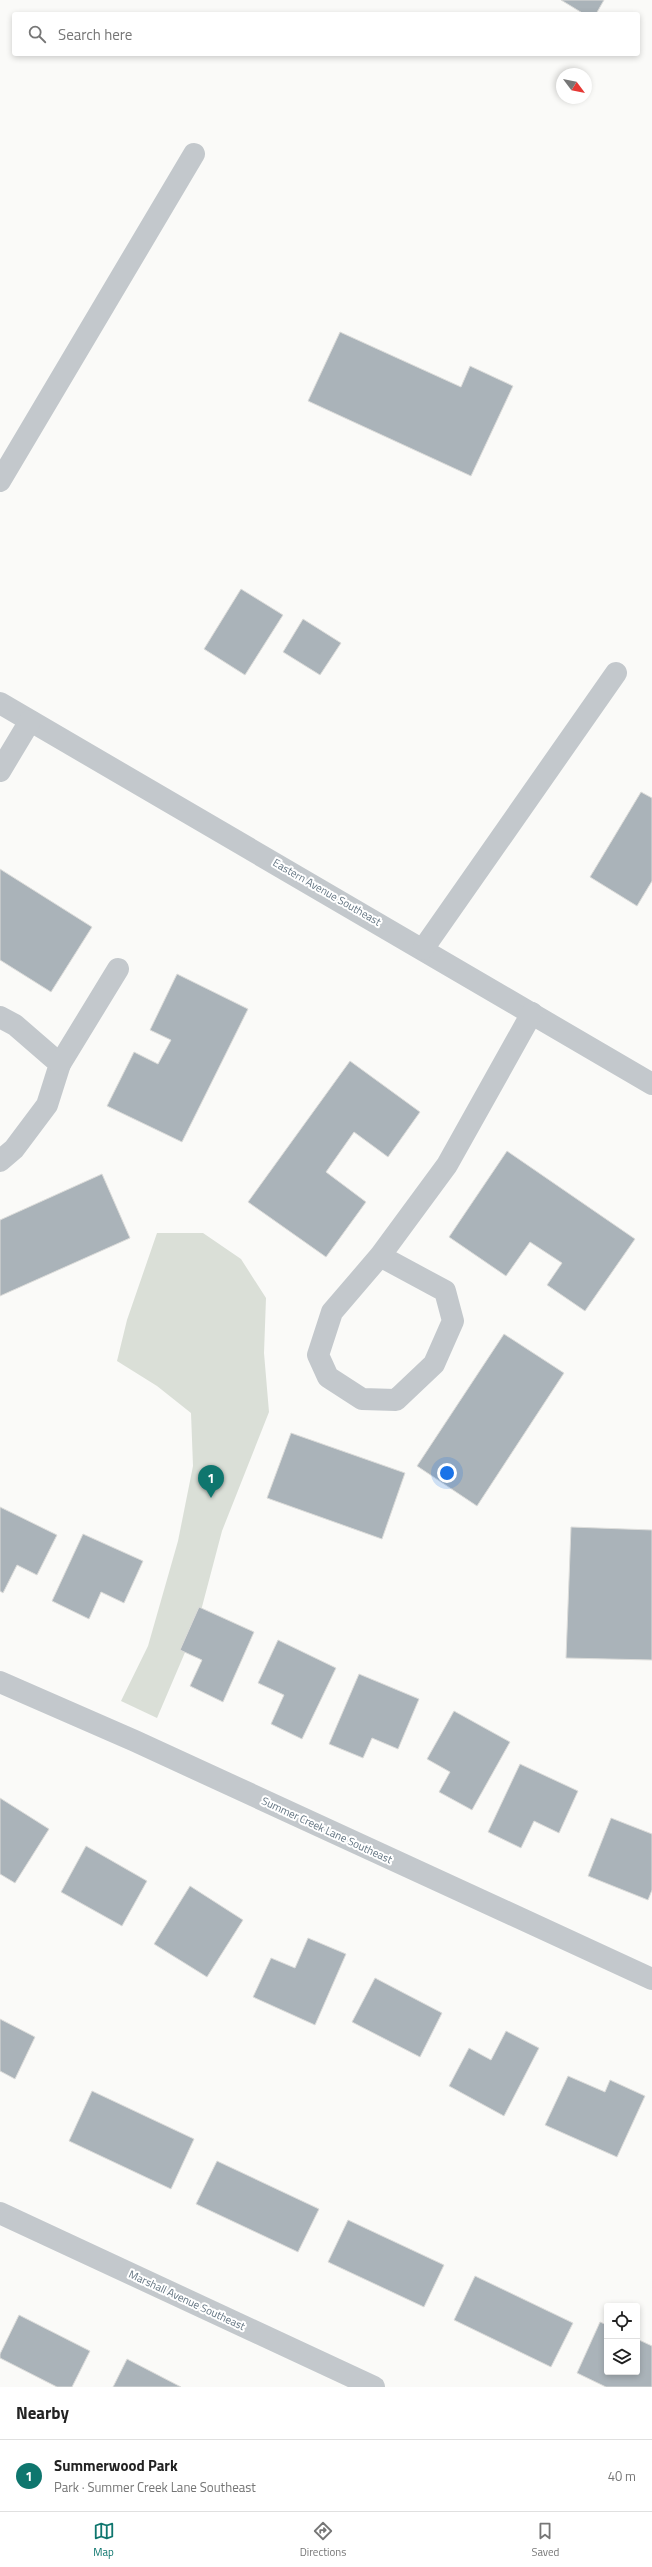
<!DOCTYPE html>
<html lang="en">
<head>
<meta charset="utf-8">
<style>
	body { margin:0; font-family:"Titillium Web",sans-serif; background:#f6f6f6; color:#222 }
	.controls { position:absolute; right:12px; bottom:12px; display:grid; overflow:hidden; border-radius:4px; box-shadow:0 2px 6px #0003 }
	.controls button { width:36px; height:36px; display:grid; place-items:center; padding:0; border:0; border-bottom:1px solid #e0e0e0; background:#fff; color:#222; font:20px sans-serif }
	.compass { position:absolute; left:556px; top:68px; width:36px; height:36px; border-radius:50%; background:#fff; box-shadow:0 2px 6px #0003; rotate:122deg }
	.you { position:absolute; left:447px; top:1473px; width:14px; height:14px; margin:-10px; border:3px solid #fff; border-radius:50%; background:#1a73e8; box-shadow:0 0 0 6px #1a73e833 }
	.badge { display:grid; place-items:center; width:26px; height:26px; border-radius:50%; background:#0f766e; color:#fff; font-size:13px; font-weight:700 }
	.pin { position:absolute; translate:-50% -33px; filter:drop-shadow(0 1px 2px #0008) }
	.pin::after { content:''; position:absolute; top:21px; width:14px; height:12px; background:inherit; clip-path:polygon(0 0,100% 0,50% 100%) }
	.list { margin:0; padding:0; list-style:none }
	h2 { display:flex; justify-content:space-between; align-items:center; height:52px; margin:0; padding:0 16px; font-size:17px }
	h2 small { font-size:13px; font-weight:400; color:#767676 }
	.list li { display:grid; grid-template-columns:26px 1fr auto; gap:12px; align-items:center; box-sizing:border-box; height:72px; padding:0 16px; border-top:1px solid #e0e0e0 }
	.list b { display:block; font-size:15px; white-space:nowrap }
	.list p { margin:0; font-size:13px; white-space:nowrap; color:#767676 }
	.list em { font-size:13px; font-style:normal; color:#767676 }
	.icon { flex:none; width:22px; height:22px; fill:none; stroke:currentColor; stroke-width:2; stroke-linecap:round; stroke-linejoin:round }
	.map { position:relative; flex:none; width:652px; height:2387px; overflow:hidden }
	.search { position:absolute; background:#fff; box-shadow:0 2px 6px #0003; left:12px; right:12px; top:12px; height:44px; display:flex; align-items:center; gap:10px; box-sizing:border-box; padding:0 14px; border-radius:4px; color:#767676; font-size:15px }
	.sheet { height:124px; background:#fff }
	nav { display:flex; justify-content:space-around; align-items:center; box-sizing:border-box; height:56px; border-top:1px solid #e0e0e0; background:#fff; font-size:11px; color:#767676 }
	nav a { display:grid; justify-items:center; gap:2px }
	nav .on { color:#0f766e }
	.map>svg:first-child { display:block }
</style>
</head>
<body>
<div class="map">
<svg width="652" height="2387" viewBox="0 0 652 2387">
	<rect width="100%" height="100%" fill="#fafaf8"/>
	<!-- green -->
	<polygon fill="#dadfd7" points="157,1233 203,1233 241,1259 266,1298 264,1353 269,1412 222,1531 198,1622 157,1718 121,1701 148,1646 178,1541 193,1466 191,1413 157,1386 117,1361 127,1320"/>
	<!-- building -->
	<g fill="#aab3b9" stroke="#dcdcda">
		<polygon points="561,0 604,0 596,14 584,14"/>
		<polygon points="340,332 461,387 470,366 513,386 471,476 308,401"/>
		<polygon points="241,589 283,615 245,675 204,649"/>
		<polygon points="303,619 341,643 320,675 283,652"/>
		<polygon points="641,792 652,798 652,881 637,906 590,877"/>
		<polygon points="0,869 92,927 51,992 0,960"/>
		<polygon points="177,974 248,1009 182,1142 107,1106 134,1052 158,1064 171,1040 150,1030"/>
		<polygon points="350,1061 420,1112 388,1157 354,1132 326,1172 366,1202 326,1257 248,1202"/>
		<polygon points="507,1151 635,1239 585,1311 547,1285 562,1263 530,1242 506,1276 449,1237"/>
		<polygon points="102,1174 130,1238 0,1296 0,1220"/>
		<polygon points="504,1334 564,1373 477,1506 417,1466"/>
		<polygon points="291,1433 405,1473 382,1539 267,1498"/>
		<polygon points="0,1507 57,1535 37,1575 17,1565 3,1593 0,1591"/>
		<polygon points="571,1527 652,1530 652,1660 566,1658"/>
		<polygon points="83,1534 143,1561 124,1603 101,1592 89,1619 52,1601"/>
		<polygon points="199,1607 254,1632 223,1702 190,1686 202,1660 180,1650"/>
		<polygon points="278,1640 336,1668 302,1739 271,1724 284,1695 258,1683"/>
		<polygon points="359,1674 419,1699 398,1749 372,1738 363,1758 329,1744"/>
		<polygon points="454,1711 510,1742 472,1810 439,1792 450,1772 427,1759"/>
		<polygon points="520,1764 578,1791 559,1833 534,1821 521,1848 488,1832"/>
		<polygon points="0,1798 49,1829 15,1883 0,1874"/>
		<polygon points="611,1818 652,1834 652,1890 648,1900 588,1876"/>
		<polygon points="86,1846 147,1881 122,1926 61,1892"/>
		<polygon points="190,1886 243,1920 207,1977 154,1944"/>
		<polygon points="308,1938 346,1954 315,2025 253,1997 271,1958 295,1968"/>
		<polygon points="375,1978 442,2013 420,2057 352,2022"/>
		<polygon points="0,2019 35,2037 15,2079 0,2071"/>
		<polygon points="506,2031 539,2048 504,2116 449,2086 469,2048 491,2060"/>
		<polygon points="568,2076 605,2092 610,2080 645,2096 617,2157 545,2125"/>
		<polygon points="92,2091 194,2139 171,2189 69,2141"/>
		<polygon points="217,2161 319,2209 298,2252 196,2204"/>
		<polygon points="348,2220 444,2265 424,2307 328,2262"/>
		<polygon points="475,2276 573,2323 551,2367 454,2320"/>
		<polygon points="19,2315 90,2351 72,2387 57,2387 0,2358 0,2354"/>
		<polygon points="600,2322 607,2325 607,2372 637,2372 637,2339 652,2346 652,2387 606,2387 577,2373"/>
		<polygon points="127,2359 181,2387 113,2387"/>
	</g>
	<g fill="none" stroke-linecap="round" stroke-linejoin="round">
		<!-- minor -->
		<g stroke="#c3c8cc" stroke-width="22">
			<polyline points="0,481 194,154"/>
			<polyline points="0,703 652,1084"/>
			<polyline points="0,771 30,721"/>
			<polyline points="423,949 616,673"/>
			<polyline points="0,1017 15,1025 60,1064 47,1105 14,1149 0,1161"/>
			<polyline points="60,1064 118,969"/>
			<polyline points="380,1256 445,1291 453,1321 434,1364 396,1400 362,1399 328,1377 318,1355 332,1312 380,1256 447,1165 532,1013"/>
			<polyline points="0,1682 135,1741 652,1979"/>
			<polyline points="0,2213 374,2387"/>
		</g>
	</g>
	<g text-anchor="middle" stroke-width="4" stroke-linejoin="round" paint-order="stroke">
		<!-- street labels -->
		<g font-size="11" fill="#657683" stroke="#fff">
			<text transform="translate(327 892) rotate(30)" y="4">Eastern Avenue Southeast</text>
			<text transform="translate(327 1830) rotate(25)" y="4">Summer Creek Lane Southeast</text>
			<text transform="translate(187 2300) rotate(25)" y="4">Marshall Avenue Southeast</text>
		</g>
	</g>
</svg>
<div class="controls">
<button><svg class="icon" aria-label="locate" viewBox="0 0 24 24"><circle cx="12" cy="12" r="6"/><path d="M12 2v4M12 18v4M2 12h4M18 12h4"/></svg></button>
<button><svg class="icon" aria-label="layers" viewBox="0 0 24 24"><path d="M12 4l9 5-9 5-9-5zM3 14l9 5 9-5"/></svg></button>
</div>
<svg class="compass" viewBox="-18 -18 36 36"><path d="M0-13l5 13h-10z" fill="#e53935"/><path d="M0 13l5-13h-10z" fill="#767676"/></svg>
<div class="you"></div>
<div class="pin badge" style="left:211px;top:1498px">1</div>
<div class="search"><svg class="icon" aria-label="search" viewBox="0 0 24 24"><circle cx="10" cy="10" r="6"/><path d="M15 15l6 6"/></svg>Search here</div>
</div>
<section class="sheet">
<h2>Nearby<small></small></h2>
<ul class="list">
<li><span class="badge">1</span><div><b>Summerwood Park</b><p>Park · Summer Creek Lane Southeast</p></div><em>40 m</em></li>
</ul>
</section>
<nav>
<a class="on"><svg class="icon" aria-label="map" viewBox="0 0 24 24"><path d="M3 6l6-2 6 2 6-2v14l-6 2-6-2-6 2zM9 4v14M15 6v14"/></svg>Map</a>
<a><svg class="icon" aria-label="directions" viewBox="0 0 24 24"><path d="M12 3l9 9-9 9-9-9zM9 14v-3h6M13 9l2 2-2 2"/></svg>Directions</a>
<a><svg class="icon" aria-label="saved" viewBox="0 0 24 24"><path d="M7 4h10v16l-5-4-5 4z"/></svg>Saved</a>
</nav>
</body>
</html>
